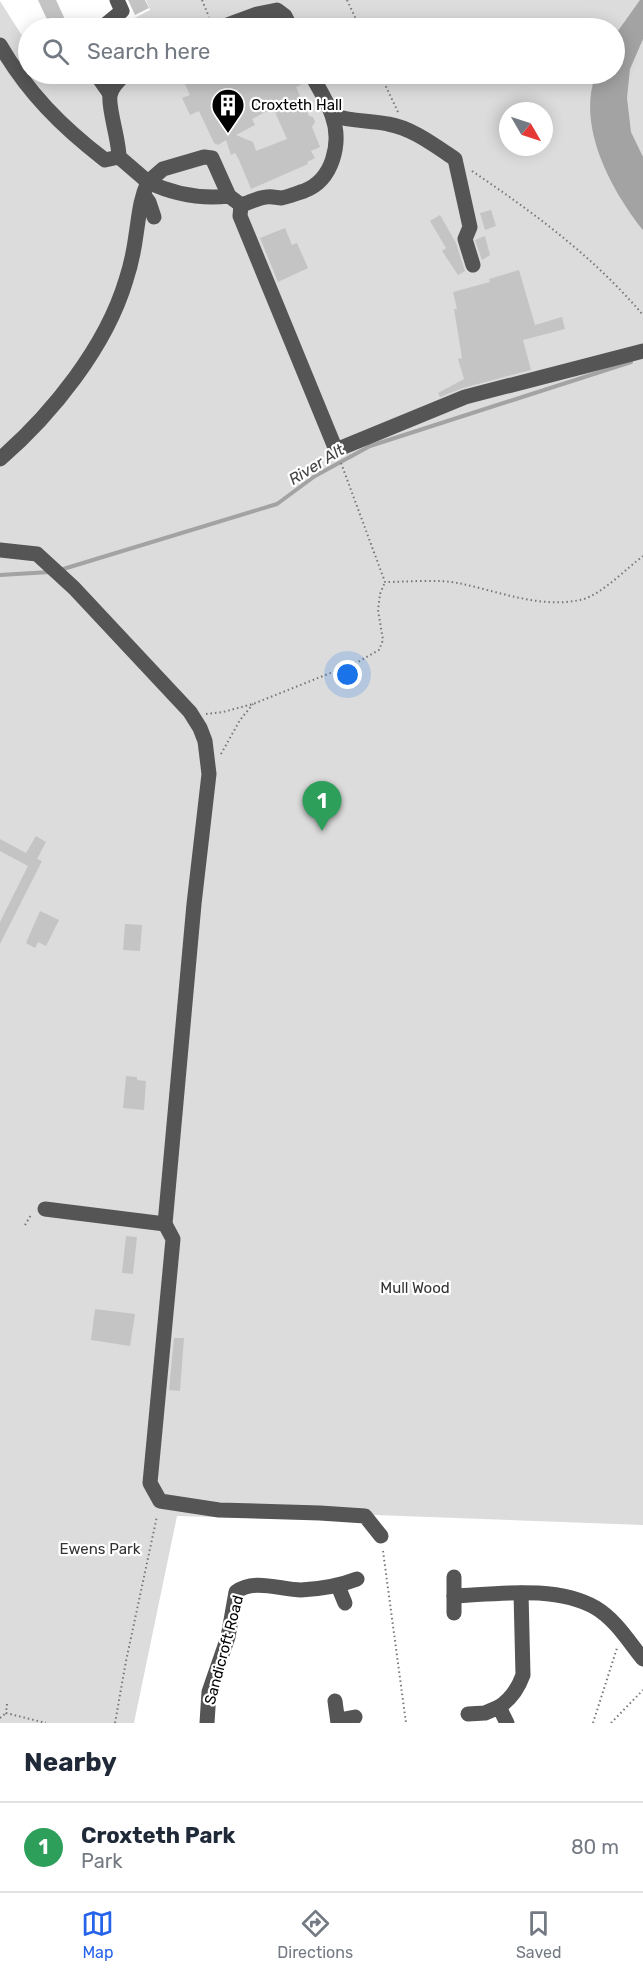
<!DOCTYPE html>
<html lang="en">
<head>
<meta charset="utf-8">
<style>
	body { margin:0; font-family:Rubik,sans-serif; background:#f2f2f3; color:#1f2937 }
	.compass { position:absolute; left:499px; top:102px; width:54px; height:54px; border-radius:50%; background:#fff; box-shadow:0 3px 15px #0003; rotate:129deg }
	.you { position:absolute; left:348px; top:675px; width:21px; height:21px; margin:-15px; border:4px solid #fff; border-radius:50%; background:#1a73e8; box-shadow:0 0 0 9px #1a73e833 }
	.badge { display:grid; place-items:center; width:39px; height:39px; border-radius:50%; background:#2563eb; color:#fff; font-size:20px; font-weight:700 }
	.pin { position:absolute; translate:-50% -50px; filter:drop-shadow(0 2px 3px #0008) }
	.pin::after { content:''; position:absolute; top:32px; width:21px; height:18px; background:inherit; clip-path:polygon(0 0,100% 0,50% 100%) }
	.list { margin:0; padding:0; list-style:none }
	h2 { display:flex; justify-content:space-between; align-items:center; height:78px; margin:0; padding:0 24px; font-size:26px }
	h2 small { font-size:20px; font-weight:400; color:#747a83 }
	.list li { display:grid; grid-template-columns:39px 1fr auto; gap:18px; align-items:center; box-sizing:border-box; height:90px; padding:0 24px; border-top:2px solid #e0e1e3 }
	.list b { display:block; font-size:22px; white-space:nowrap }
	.list p { margin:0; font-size:20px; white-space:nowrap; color:#747a83 }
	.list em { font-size:20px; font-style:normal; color:#747a83 }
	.icon { flex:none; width:33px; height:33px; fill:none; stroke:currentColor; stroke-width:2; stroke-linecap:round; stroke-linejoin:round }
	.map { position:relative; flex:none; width:643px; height:1723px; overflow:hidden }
	.search { position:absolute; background:#fff; box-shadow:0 3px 15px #0003; left:18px; right:18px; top:18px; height:66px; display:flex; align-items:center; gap:15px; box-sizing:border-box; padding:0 21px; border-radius:33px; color:#747a83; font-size:22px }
	.sheet { height:168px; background:#fff }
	nav { display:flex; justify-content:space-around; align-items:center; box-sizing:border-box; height:84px; border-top:2px solid #e0e1e3; background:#fff; font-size:16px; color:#747a83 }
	nav a { display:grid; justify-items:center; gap:3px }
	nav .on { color:#2563eb }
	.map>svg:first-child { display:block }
</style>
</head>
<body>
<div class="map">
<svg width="643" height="1723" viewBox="0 0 643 1723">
	<rect width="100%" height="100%" fill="#fff"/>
	<!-- green -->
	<path fill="#dcdcdc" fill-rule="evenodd" d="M146,0H643V1525L375,1515L362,1521L177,1516L134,1723H0V1L28,45V74H614V28H115L150,10ZM508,111H544V147H508Z"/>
	<!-- water -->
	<path fill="#a3a3a3" d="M640,0H643V39L630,69L627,98L631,132L643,157V230C611,190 576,125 596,74H614L615,35Z"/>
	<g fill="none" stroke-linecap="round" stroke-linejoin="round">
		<!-- stream -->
		<g stroke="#a3a3a3" stroke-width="4">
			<polyline points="60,570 277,504 315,476 370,446 631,362"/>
			<polyline points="0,575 50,572"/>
		</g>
	</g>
	<!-- building -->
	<g fill="#c4c4c4" fill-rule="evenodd">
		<polygon points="38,0 56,0 69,28 51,28"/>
		<polygon points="128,0 145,0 149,8 135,15"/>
		<path d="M180,74H296L301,85L296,87L309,116L313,117L315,122L312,127L320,147L311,151L315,158L307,162L308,164L251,189L239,160L235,153L231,155L226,140L218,145L214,143L199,111L190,115L182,98L190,95ZM273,108L287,139L256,151L253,142L236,135L255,125L252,119Z"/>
		<polygon points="491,210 496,226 485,230 480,213"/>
		<polygon points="440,215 456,243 465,271 458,275 442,251 446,248 430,221"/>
		<polygon points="285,228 292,245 297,243 308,268 278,282 260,238"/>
		<polygon points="485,236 490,255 482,260 475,240"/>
		<polygon points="519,270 535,325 562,317 565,329 523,340 531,370 463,388 440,397 438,393 464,379 458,359 462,358 454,309 457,309 453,292 490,282 489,279"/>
		<polygon points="36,836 46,842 37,859 42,861 0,944 0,922 28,866 0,851 0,839 26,853"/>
		<polygon points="40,911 59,920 46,946 38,942 35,948 26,943"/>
		<polygon points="125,924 142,925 140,951 123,950"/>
		<polygon points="126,1076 137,1077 137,1080 146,1081 144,1110 123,1108"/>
		<polygon points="126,1236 137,1237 133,1274 122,1273"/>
		<polygon points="95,1309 135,1314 130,1346 91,1340"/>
		<polygon points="174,1338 184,1338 180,1391 169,1390"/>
	</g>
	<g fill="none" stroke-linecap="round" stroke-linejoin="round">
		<!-- path -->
		<g stroke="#777" stroke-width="2" stroke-dasharray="1.5 3" stroke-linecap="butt">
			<polyline points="202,0 209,17"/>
			<polyline points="347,0 360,28"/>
			<polyline points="380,74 398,112"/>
			<path d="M472,171C534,213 594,257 643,315"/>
			<path d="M341,463L385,582C406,582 438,579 458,583C498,591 543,610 584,599C603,593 627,568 643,556"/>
			<polyline points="206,714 223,712 253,704 358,662 379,650 383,640 378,610 380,594 385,582"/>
			<polyline points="221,754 240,720 253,704"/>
			<polyline points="25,1225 31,1215"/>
			<polyline points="383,1551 406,1723"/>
			<polyline points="7,1704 6,1713 46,1723"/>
			<polyline points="0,1718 6,1713"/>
			<polyline points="115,1723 126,1661 157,1516"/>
			<polyline points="593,1723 617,1648"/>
			<polyline points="611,1723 643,1690"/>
		</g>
		<!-- minor -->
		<g stroke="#555" stroke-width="15">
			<polyline points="103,28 105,25 122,11 117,0"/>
			<polyline points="219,28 257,14 277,10 285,16 291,28"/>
			<path d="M0,45C27,92 62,127 105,160L119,157"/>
			<polyline points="96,74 110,94"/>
			<path d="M311,74C318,87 327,101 332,115C342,143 333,180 304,191C297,193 288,197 281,198C277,198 272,196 267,197C259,197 249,203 241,205L240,216L336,450L465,397L643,351"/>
			<path d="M332,115C352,122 369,120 388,124C412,128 434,145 455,159L470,227L465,239L473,265"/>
			<polyline points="144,195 149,202 154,217"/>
			<path d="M229,196C201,199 173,194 148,182L163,169L204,157L212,158L229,196L241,205"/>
			<path d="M0,459C52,414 106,347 126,280C131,265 134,250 136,235C139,216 140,199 148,182L119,157C119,140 108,108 110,96C111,87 120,79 126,74"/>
			<polyline points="0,550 37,554 74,588 190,712 200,728 205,741 209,774 194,904 165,1224 173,1239 150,1483 160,1501 219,1510 320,1513 365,1516 381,1536"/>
			<polyline points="45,1209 165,1224"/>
			<polyline points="454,1577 454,1613"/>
			<polyline points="338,1586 345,1603"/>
			<path d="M454,1596C498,1594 556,1585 596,1608C616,1620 629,1642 643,1659"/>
			<polyline points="335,1701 338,1723"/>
			<path d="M499,1707C511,1699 518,1689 523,1675L521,1593"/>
			<polyline points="468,1714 485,1713 499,1707 507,1723"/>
			<polyline points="339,1720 355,1717"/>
			<path d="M207,1723L209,1692L228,1637L236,1592C254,1578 281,1590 301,1590C320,1589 339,1586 357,1579"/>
		</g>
	</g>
	<!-- icons -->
	<defs>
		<symbol id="building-pin" viewBox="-11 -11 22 30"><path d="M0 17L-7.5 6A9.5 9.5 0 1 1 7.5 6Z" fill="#000" stroke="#fff"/><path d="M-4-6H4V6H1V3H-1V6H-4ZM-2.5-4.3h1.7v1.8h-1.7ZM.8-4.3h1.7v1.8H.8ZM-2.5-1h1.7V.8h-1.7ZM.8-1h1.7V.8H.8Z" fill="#fff"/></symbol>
	</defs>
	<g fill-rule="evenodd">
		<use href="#building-pin" x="209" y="86" width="38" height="52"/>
	</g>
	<g text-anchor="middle" stroke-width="4.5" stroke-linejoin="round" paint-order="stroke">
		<!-- poi labels -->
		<g font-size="15" fill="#000" stroke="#fff" text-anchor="start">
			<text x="251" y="110">Croxteth Hall</text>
		</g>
		<!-- park labels -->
		<g font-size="15" fill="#333" stroke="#fff">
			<text x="415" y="1293">Mull Wood</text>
			<text x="100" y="1554">Ewens Park</text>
		</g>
		<!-- street labels -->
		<g font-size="15" fill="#000" stroke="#fff">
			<text transform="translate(224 1650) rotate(-75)" y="5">Sandicroft Road</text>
		</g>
		<!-- water labels -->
		<g font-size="16" font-style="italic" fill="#444" stroke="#fff">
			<text transform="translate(316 464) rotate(-32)" y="6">River Alt</text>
		</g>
	</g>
</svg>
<svg class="compass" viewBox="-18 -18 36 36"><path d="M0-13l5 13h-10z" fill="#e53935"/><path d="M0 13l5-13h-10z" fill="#747a83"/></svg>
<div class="you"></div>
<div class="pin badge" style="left:322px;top:831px;background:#2e9e5b">1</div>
<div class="search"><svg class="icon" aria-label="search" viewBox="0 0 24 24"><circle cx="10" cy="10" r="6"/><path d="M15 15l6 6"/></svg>Search here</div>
</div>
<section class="sheet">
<h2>Nearby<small></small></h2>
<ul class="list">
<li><span class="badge" style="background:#2e9e5b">1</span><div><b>Croxteth Park</b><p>Park</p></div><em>80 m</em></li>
</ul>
</section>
<nav>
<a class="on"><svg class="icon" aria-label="map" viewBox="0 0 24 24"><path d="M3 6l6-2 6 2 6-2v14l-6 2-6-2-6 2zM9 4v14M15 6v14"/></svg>Map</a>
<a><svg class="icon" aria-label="directions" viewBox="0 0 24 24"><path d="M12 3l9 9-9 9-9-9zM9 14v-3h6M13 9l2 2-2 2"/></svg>Directions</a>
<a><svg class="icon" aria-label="saved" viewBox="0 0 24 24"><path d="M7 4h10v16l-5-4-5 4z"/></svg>Saved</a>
</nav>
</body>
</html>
